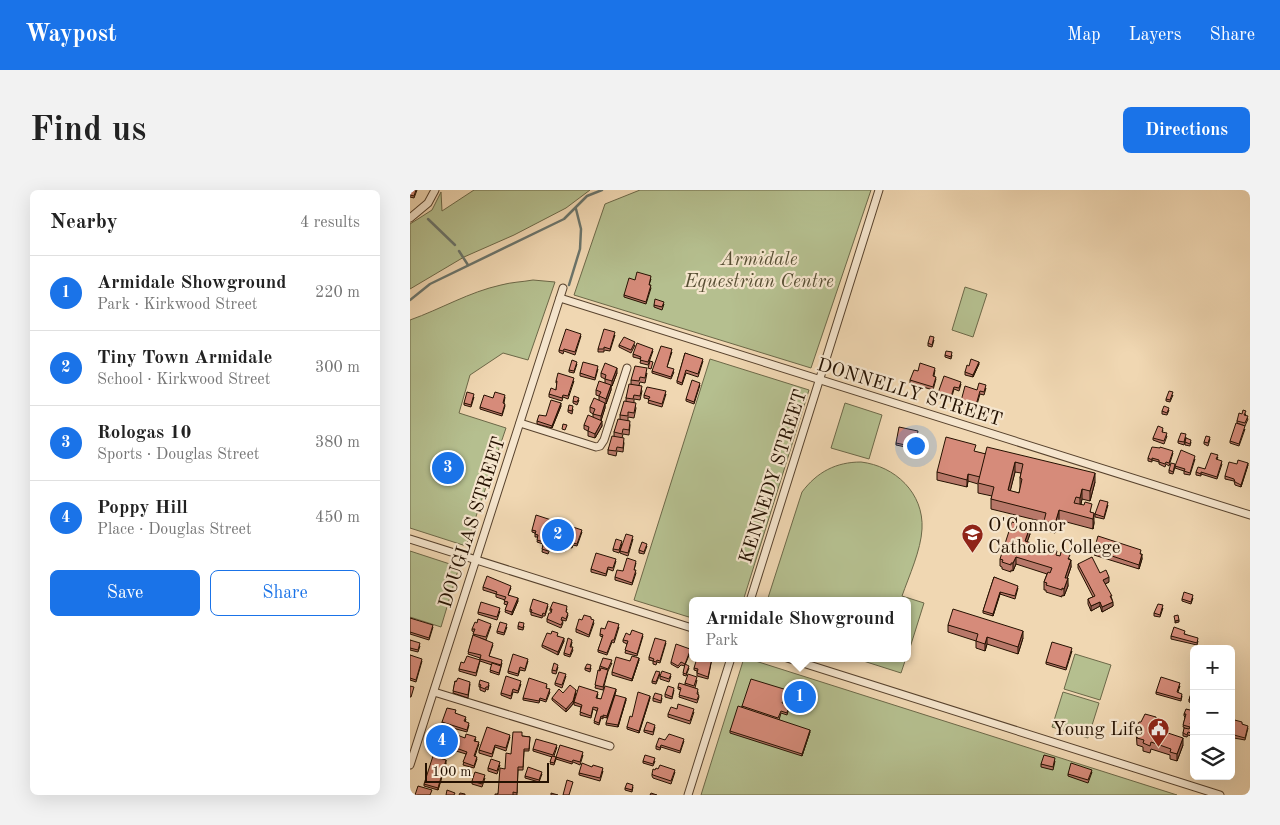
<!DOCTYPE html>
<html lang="en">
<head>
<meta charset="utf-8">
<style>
	body { margin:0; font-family:"Old Standard TT",serif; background:#f2f2f2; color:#222 }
	.controls { position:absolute; right:15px; bottom:15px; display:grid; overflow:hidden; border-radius:8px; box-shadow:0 5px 20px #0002 }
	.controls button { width:45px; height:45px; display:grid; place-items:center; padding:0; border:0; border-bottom:1px solid #e0e0e0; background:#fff; color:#222; font:25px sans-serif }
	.scale { position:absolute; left:15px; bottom:12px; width:124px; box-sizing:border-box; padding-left:5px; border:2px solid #241101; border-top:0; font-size:14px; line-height:18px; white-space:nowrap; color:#241101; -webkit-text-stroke:4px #f5e5cd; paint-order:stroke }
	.you { position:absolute; left:505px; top:255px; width:18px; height:18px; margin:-12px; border:4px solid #fff; border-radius:50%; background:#1a73e8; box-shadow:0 0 0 8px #1a73e833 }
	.badge { display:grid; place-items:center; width:32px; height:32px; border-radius:50%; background:#1a73e8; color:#fff; font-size:16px; font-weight:700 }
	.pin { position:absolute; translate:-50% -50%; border:2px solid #fff; box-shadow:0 1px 5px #0006 }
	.popup { position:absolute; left:279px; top:407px; width:222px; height:65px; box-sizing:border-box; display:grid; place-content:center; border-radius:8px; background:#fff; filter:drop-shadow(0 1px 4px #0005); font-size:16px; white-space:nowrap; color:#767676 }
	.popup b { font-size:19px; color:#222 }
	.popup::after { content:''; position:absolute; left:50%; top:100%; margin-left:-10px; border:10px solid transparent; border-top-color:#fff }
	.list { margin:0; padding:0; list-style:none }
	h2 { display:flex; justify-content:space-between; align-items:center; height:65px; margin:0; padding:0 20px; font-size:21px }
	h2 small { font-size:16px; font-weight:400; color:#767676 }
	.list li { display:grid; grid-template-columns:32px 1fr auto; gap:15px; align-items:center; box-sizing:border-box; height:75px; padding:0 20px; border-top:1px solid #e0e0e0 }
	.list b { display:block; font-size:19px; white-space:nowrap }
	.list p { margin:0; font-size:16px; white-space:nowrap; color:#767676 }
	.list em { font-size:16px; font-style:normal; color:#767676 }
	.actions { display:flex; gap:10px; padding:15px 20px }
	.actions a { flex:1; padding:11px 0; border:1px solid #1a73e8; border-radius:8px; text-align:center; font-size:18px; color:#1a73e8 }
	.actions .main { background:#1a73e8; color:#fff }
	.icon { flex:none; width:28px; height:28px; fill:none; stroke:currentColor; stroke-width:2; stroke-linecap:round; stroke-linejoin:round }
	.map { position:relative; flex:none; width:840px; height:605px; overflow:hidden; border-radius:8px }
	header { display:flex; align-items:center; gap:30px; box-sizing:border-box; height:70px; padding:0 25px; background:#1a73e8; color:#fff }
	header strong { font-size:24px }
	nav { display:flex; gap:28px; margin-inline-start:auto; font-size:18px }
	.intro { display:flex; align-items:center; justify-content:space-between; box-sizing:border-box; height:120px; padding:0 30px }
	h1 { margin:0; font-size:35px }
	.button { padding:12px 22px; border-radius:8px; background:#1a73e8; color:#fff; font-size:18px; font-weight:700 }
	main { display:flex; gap:30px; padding:0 30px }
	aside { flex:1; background:#fff; border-radius:8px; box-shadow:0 5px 20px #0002 }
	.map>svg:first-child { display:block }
</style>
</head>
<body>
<header>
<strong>Waypost</strong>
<nav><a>Map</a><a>Layers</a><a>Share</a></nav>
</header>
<div class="intro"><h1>Find us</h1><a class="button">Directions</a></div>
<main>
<aside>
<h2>Nearby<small>4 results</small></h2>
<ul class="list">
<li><span class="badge">1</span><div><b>Armidale Showground</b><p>Park · Kirkwood Street</p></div><em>220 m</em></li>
<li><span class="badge">2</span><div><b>Tiny Town Armidale</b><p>School · Kirkwood Street</p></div><em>300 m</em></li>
<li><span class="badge">3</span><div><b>Rologas 10</b><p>Sports · Douglas Street</p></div><em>380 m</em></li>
<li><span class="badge">4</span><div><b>Poppy Hill</b><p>Place · Douglas Street</p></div><em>450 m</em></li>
</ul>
<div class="actions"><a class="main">Save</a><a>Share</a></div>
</aside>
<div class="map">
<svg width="840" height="605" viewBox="0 0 840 605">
	<rect width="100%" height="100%" fill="#f0d7b2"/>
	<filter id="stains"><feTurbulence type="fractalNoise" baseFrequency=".004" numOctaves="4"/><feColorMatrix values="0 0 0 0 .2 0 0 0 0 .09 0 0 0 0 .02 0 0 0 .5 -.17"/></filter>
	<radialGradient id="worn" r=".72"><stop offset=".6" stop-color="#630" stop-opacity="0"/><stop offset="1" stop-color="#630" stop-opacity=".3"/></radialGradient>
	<!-- green -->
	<g fill="#b5bf8f" stroke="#6c6848">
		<polygon points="64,0 180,0 156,18 104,45 54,67 0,99 0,34 22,20 31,2 32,21"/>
		<polygon points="230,0 461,0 401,178 164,105 195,14"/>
		<path d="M123,90L145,92L118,170L93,163L60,185L49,223L96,238L56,356L0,338V130C31,119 59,102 91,95C102,92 112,92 123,90Z"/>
		<polygon points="555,97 577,104 563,147 542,140"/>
		<polygon points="300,169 399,200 333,411 282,411 282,428 224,410"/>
		<polygon points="435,213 472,225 459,269 421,258"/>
		<path d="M451,272C485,276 514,303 512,339C511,360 499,386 492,406L514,413L498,464V411H357L392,302C407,282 426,272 451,272Z"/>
		<polygon points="0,361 49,377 31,437 0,427"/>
		<polygon points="665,464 701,475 690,510 654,499"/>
		<polygon points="334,468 336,468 767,605 291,605"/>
		<polygon points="444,468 496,468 491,483"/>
		<polygon points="653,502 689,513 678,548 642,537"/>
	</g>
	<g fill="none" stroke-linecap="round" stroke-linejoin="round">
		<!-- stream -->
		<g stroke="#6b756c" stroke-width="2.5">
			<polyline points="18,29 45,55"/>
			<polyline points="49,61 58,75"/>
			<polyline points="159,95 170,59 171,39 166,19"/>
			<polyline points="0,110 20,94 154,29 177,6 192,0"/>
		</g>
		<defs>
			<g id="minor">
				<polyline points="0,28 18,13 25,0"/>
				<polyline points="150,108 840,325"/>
				<polyline points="110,233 186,257 190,256 194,250 217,178"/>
				<polyline points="0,349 282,438"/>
				<polyline points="340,411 469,0"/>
				<polyline points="377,468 810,605"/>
				<polyline points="24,502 200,556"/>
				<polyline points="0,575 153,98"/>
				<polyline points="278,605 321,468"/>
			</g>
		</defs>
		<!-- minor casing -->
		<use href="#minor" stroke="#57422d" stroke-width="9"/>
		<!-- minor -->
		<use href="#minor" stroke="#f5e5cd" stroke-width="7"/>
	</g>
	<!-- wall -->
	<g fill="#b87869" stroke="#241101" fill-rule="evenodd">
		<polygon points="0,0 7,0 4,8 0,7"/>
		<polygon points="241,89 239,95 241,98 236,114 214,107 214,105 225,90"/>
		<polygon points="254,114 252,120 244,117 244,115"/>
		<polygon points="205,145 200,161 194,160 194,162 188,162 188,159"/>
		<polygon points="171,146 165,165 154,161 153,164 149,162 149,160"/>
		<polygon points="524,150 522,157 518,156 518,153"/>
		<polygon points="209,155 225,155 221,163 209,157"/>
		<polygon points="243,161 238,175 230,173 231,169 223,167 223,164"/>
		<polygon points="262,162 257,177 264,182 261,189 242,183 242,181"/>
		<polygon points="275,163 293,171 288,187 276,183 272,195 267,193 267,191"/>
		<polygon points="535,165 542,165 541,169 535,167"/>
		<polygon points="167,174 164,183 159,182 159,180"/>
		<polygon points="569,174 563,187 555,185 555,182 559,176"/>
		<polygon points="188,179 185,190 170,186 170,183"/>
		<polygon points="525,180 524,186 526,189 523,200 500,193 500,190 508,181"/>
		<polygon points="191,183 207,183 202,196 201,196 201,200 196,214 195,213 195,218 191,230 192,236 185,248 178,246 178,241 174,239 174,235 183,227 183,224 180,222 180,217 189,210 189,206 186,205 186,200 195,193 195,189 191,187"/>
		<polygon points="237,183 235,193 230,192 229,195 232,201 230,210 224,209 224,213 226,218 224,228 218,227 218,230 220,235 219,245 213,244 212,248 214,253 213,262 207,261 206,266 198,264 198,260 204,246 204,242 210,229 210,225 216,212 216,208 221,194 221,190"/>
		<polygon points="146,191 164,191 158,209 153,207 152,211 139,207 139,204 146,200 147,193 146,193"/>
		<polygon points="551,194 549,201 544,199 541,210 528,206 528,203"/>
		<polygon points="290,195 284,214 276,211 276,209"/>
		<polygon points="576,198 574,205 570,204 566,218 551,213 551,211 567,200"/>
		<polygon points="256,204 252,217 238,213 239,209 234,208 234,205"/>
		<polygon points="763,205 760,212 756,211 756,209"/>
		<polygon points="64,207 61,217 54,215 54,213"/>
		<polygon points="95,207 94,213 95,216 92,226 70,219 70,217 83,208"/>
		<polygon points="169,210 167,215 163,213 163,211"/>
		<polygon points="151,216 142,238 127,234 127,231 136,226"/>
		<polygon points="163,219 162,224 158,222 158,220"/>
		<polygon points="759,220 757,225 752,224 752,221"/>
		<polygon points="832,224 836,224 835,225 838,229 835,236 827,233 827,231"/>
		<polygon points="835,239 829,256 820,253 820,251"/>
		<polygon points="753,240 752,242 757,246 754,254 743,250 743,248"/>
		<polygon points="508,244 505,259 486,255 486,253"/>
		<polygon points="776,247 774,255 768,253 768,251"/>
		<polygon points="800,249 798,256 794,254 794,252"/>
		<polygon points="775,252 781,252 780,256 775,255"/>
		<path d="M566,262L685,292L680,311L672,309L671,314L682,323L684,333L683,339L649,330L645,343L634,340V332L581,319V309L582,306L568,303V294L558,291L557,297L527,290V282ZM605,282L611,283L610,288V298L609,303L600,301Z"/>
		<polygon points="763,263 759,276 756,274 755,277 749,274 749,272 742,270 742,272 738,271 738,268"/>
		<polygon points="808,267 807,269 812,274 807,289 791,284 791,286 786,285 786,282 795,279"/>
		<polygon points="785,269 780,285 774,284 774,281 765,278 765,276"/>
		<polygon points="838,275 831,297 825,295 824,291 815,289 815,286"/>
		<polygon points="765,277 763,284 759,283 759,280"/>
		<polygon points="698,315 694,329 685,327 685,324"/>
		<polygon points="122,340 172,342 167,356 163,355 162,358 158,357 156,361 141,356 138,364 132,362 133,354 127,352 128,347 125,347 125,343 122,342"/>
		<polygon points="620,344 617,352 647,366 660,369 661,377 657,388 658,396 654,406 652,405 652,407 636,402 636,400 634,400 634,392 637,384 606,374 603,381 601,380 601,382 592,379 592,377 590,376 590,369"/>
		<polygon points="223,349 218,366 210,363 210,361"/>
		<polygon points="212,354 209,363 203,361 203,359"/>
		<polygon points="237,356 234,364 229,363 229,360"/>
		<polygon points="684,360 731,364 732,369 729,379 684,365"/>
		<polygon points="206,371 203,381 198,379 196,386 181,382 181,379"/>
		<polygon points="226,373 224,380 226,383 222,395 205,390 205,387 213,381"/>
		<polygon points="668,374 690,383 699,392 695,394 702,409 703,416 692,422 690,416 681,421 678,414 678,409 683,407 668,378"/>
		<polygon points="584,387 608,398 605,409 590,404 583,426 573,423 573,421"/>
		<polygon points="73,397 101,398 98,405 108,411 102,425 95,422 97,415 94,414 95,410 86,407 86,404 73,400"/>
		<polygon points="783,408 781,414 772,411 772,409"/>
		<polygon points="138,416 135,426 133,426 132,428 121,425 121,422 120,422 120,419"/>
		<polygon points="753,418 750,427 744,426 744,423"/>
		<polygon points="140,419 157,419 156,422 158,425 156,431 152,430 153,433 151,438 137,432 137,429 142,422 140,421"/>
		<polygon points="90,421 87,430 68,424 68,422"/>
		<polygon points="0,428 23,437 19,450 0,444"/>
		<polygon points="181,429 184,433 179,447 166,442 166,439 172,430"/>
		<polygon points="538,435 613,448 608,464 577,454 575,461 566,458 566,451 538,442"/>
		<polygon points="81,436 76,450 70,448 83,455 79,466 92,473 89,485 80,482 82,475 70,471 66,486 49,481 49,479 54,473 70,470 70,468 58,464 64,442 62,441 62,439"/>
		<polygon points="108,436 114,436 113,440 108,439"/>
		<polygon points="97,437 94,445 87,443 87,441"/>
		<polygon points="209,437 204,453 202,452 197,465 188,462 188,460 193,447 190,446 190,444 195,439"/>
		<polygon points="775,444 788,451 787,455 761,449 761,446"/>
		<polygon points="220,445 233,446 227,466 215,463 217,454 213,452 213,450"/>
		<polygon points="148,446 154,451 148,465 132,457 132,455"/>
		<polygon points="0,450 10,456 8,462 0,460"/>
		<polygon points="162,452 161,457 163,460 160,467 154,465 154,463"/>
		<polygon points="256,453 250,473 247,472 246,475 243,474 243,471 239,470 239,467"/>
		<polygon points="662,461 656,480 636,474 636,472"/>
		<polygon points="280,463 275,475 279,478 276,486 273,485 275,476 271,475 268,478 261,474 261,472"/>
		<polygon points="0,465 12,471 6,492 0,490"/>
		<polygon points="302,468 298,489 287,486 287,481 284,480 284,478"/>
		<polygon points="229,470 222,491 202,485 202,482 220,471"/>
		<polygon points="118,471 115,481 110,480 108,486 98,483 98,481"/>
		<polygon points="202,473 198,481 193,500 185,498 190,476"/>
		<polygon points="148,477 146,484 142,483 142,480"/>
		<polygon points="175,478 181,478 180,482 175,480"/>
		<polygon points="250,484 246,494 242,493 242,491"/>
		<polygon points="156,486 152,498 145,495 145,493"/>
		<polygon points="250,486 261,486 259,492 250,489"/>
		<polygon points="287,490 285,498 288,502 288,504 289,507 287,513 269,507 271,500 268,499 268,497 275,495 275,493"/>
		<polygon points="45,491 60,494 58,508 43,503"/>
		<polygon points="69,494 79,495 78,500 76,499 75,502 70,500 70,497 69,497"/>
		<polygon points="111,494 108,503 103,502 101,509 91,505 91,503"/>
		<polygon points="784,494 784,514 779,512 779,510"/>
		<polygon points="137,496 136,498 140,502 136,512 130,510 129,513 113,510 113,508"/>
		<polygon points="770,496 768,502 772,506 771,511 746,504 746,502"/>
		<polygon points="264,500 262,509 255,507 255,504"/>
		<polygon points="206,501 197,528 193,527 193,529 191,528 189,535 184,533 187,521 183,519 181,528 170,525 171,517 164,515 164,512 188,504 187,508 191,509"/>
		<polygon points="153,503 166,503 163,514 156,522 142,510 142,508"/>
		<polygon points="377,503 373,513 379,518 377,525 371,523 369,530 400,542 392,566 320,543 320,541 332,516"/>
		<polygon points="240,508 229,543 217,539 217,537 222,527"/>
		<polygon points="243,508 252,508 251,513 243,511"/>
		<polygon points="216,510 208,537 196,535 196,533"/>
		<polygon points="267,519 284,522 280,534 258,527 258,524"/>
		<polygon points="784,521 784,526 781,534 781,546 778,545 777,547 773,546 773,543 775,538 773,537 775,527 774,526 774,524"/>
		<polygon points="45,523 56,529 55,532 59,535 57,542 32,535 32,532"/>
		<polygon points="821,529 832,534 838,538 835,550 824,548 822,555 821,555"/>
		<polygon points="746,535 745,538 758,543 773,555 767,571 760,569 760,565 741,559 740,563 733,561 733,557 727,555 726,539"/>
		<polygon points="245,537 243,545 234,542 234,540"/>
		<polygon points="42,542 35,564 22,560 22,558"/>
		<polygon points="112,546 120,547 119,561 114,561 113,580 108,580 107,605 85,605 88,604 95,579 101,564"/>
		<polygon points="100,547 96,561 85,557 82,567 69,563 69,560"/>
		<polygon points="55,548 66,549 65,551 69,554 65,566 67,569 64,578 53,575 56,564 46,561 47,556 45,555 45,552"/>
		<polygon points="255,550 274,551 270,563 251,557 250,560 246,559 246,556"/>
		<polygon points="147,557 144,566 146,569 144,575 140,574 142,567 123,561 123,559"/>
		<polygon points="173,565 170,575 163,572 162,574 146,569 146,567"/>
		<polygon points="233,571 245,571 243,576 233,573"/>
		<polygon points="645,571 643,580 631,577 631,574"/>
		<polygon points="36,573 28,600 14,596 14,594"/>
		<polygon points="90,575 87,584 78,581 78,578"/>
		<polygon points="193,581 190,591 169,585 169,583"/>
		<polygon points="265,582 261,594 243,588 242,586 242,584"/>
		<polygon points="682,582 678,593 658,586 658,584"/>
		<polygon points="132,584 129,592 115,588 115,586"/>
		<polygon points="75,588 72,597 62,594 62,591"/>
		<polygon points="223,597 222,602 215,600 215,598"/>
	</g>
	<!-- shaded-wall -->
	<g fill="#966155" stroke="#241101">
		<polygon points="569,172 569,174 563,187 563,185"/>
		<polygon points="207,178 207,183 202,196 202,191"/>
		<polygon points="201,195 201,200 196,214 196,209"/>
		<polygon points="151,213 151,216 142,238 142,236"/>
		<polygon points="195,213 195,218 191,231 191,226"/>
		<polygon points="192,231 192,236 185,248 185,244"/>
		<polygon points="605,272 605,282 598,310 598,300"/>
		<polygon points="838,273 838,275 831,297 831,295"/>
		<polygon points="685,283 685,292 680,311 680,301"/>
		<polygon points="558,284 558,291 557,297 557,290"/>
		<polygon points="672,299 672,309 670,318 670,308"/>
		<polygon points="649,320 649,330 645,343 645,334"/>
		<polygon points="684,323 684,333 683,339 683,329"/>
		<polygon points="620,337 620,344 615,358 615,351"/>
		<polygon points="732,364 732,369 729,379 729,375"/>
		<polygon points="606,367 606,374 603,381 603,373"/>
		<polygon points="661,370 661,377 655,395 655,388"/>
		<polygon points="699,387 699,392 693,395 693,390"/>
		<polygon points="658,388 658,396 654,406 654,399"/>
		<polygon points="590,402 590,404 583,426 583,424"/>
		<polygon points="108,408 108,411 102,425 102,422"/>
		<polygon points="690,412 690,416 681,421 681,416"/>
		<polygon points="703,412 703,416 692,422 692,417"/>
		<polygon points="769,430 769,432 765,433 765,431"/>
		<polygon points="613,441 613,448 608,464 608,457"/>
		<polygon points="577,447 577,454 575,461 575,454"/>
		<polygon points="154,448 154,451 148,465 148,462"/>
		<polygon points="229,468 229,470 222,491 222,489"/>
		<polygon points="206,499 206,501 197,528 197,526"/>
		<polygon points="166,500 163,514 156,522 156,519"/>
		<polygon points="240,506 240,508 229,543 229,541"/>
		<polygon points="216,508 216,510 208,537 208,535"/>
		<polygon points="746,527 746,535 743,544 743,537"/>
		<polygon points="42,539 42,542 35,564 35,562"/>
		<polygon points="400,540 400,542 392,566 392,564"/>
		<polygon points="773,548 773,555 767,571 767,564"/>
		<polygon points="36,570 36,573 28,600 28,598"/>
	</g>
	<!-- building -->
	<g fill="#d68b7a" stroke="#241101" fill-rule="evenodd">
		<polygon points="0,0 6,0 4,6 0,5"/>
		<polygon points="227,82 241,86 239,95 241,95 236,112 214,105 219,88 225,90"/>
		<polygon points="245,109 254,112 252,117 244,115"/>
		<polygon points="156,139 171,144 165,162 154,159 153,161 149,160"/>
		<polygon points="194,139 205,142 200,159 194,157 194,159 188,159"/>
		<polygon points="520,146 524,147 522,155 518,153"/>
		<polygon points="214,147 225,152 221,160 209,155"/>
		<polygon points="227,153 243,159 238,172 230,170 231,167 223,164"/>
		<polygon points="251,156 262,159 257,177 264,179 261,187 242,181"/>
		<polygon points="536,161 542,162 541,167 535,165"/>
		<polygon points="275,163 293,169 288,184 276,180 272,193 267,191"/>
		<polygon points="561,169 569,172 563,185 555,182 557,175 559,176"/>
		<polygon points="162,170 167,172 164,181 159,180"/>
		<polygon points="240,171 243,172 241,179 238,178"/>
		<polygon points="173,172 188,176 185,188 170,183"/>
		<polygon points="195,173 207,178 202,191 195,189 196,185 191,183"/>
		<polygon points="510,173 525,178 523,186 526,187 523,197 500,190 504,180 508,181"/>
		<polygon points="225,176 237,178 235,188 230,187 229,191 221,190"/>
		<polygon points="148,183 164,188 158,206 153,205 152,208 139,204 141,198 146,200 147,191 146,191"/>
		<polygon points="534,186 551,192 549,198 544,197 541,207 528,203"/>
		<polygon points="282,190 290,193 284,212 276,209"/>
		<polygon points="189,191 201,195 196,209 189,206 191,202 186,200"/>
		<polygon points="569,193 576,195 574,202 570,201 566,215 551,211 555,196 567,200"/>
		<polygon points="219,194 232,196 230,206 224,205 223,209 216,208"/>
		<polygon points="237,197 256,201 252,214 238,210 240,207 234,205"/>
		<polygon points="759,201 763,202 760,210 756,209"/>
		<polygon points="57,202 64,204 61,215 54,213"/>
		<polygon points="85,202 95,205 93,213 95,214 92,224 70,217 74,205 83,208"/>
		<polygon points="164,206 169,208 167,212 163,211"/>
		<polygon points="184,208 195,213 191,226 183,224 185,219 180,217"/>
		<polygon points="141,210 151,213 142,236 127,231 129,225 136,226"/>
		<polygon points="214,211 226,213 224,223 218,222 218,226 210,225"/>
		<polygon points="159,215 163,216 162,221 158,220"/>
		<polygon points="754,216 759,218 757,223 752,221"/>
		<polygon points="833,220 836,221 834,225 838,226 835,233 827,231 829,223 832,224"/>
		<polygon points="178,225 192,231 185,244 178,241 179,237 174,235"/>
		<polygon points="208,229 220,231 219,240 213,239 212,244 204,242"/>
		<polygon points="826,233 835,236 829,254 820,251"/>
		<polygon points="153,234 157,235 155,240 152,239"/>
		<polygon points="748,236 753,238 752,242 757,243 754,251 743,248"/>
		<polygon points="489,237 508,241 505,257 486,253"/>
		<polygon points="771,243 776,244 774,252 768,251"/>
		<polygon points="202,246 214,248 213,258 207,257 206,261 198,260"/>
		<polygon points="796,246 800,247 798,253 794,252"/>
		<polygon points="536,247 566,255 564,261 576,264 570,287 558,284 557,290 527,282"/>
		<polygon points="776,248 781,250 780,254 775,252"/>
		<path d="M577,257L685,283L680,301L672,299L670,308L666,307L664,313L674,315L675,312L682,314L680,322L684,323L683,329L649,320L645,334L634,331L636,323L581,309L584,297L568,293ZM605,272L613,274L610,288L612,289L609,303L598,300Z"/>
		<polygon points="742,257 750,258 750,257 763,261 759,273 756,272 755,274 749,272 749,270 742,268 742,270 738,268"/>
		<polygon points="771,260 785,266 780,283 774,281 775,279 765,276"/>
		<polygon points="801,263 808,265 806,269 812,271 807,287 791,282 791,284 786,282 788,277 795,279"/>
		<polygon points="828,270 838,273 831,295 825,292 824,289 815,286 819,272 827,274"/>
		<polygon points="761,273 765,274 763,282 759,280"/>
		<polygon points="690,310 698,312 694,327 685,324"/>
		<polygon points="126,325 172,340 167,354 163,353 162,356 158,354 156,359 141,354 138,361 132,359 134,352 127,350 128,345 125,344 126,341 122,340"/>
		<polygon points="602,332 620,337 615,351 647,361 646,365 650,366 651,362 660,365 658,369 661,370 655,388 658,388 654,399 652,398 652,400 636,395 637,393 634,392 638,382 640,383 642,378 606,367 603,373 601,373 601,375 592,372 593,370 590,369"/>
		<polygon points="216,344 223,346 218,363 210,361"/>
		<polygon points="688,346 731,360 730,364 732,364 729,375 684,360"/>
		<polygon points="206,349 212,351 209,360 203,359"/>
		<polygon points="232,352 237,354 234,362 229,360"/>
		<polygon points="186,363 206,369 203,378 198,377 196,384 181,379"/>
		<polygon points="682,367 690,383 696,380 699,387 693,390 702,406 700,406 703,412 692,417 690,412 681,416 678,409 685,406 668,374"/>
		<polygon points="217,368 226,371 224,380 226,380 222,393 205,387 207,380 213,381"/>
		<polygon points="77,386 101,396 98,405 108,408 102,422 95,420 98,412 94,411 96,407 86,404 87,402 73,397"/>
		<polygon points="584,387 608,396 605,406 590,402 583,424 573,421"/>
		<polygon points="774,402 783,405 781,412 772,409"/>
		<polygon points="123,409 138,414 135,424 133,423 132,426 121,422 122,420 120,419"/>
		<polygon points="71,412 90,418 87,427 68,422"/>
		<polygon points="143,412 157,416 156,422 158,423 156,429 152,427 151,430 153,431 151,435 137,429 139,423 141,423 142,419 140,419"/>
		<polygon points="748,414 753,415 750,425 744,423"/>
		<polygon points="543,419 613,441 608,457 577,447 575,454 566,451 568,444 538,435"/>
		<polygon points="174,425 181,427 181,429 184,430 179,445 166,439 169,429 172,430"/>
		<polygon points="768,425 769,430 765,431 764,426"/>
		<polygon points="0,428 23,435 19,448 0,442"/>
		<polygon points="68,429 81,434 76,447 63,444 65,439 62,439 65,432 67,433"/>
		<polygon points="198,431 209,434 204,450 202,450 197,463 188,460 193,445 190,444 191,438 195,439"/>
		<polygon points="90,432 97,434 94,443 87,441"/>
		<polygon points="109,432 114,433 113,438 108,436"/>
		<polygon points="764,437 775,441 774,444 788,448 787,453 761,446"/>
		<polygon points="222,440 233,444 227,464 215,460 218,451 213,450 216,443 220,445"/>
		<polygon points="142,441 148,443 147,446 154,448 148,462 132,455 137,443 141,444"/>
		<polygon points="63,445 83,453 79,466 92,470 91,475 70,469 71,465 58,462"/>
		<polygon points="158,448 162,450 160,457 163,457 160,465 154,463"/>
		<polygon points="245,448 256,451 250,471 247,470 246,472 243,471 244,469 239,467"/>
		<polygon points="0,450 10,453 8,460 0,458"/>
		<polygon points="642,452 662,458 656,478 636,472"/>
		<polygon points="266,454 280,459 280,461 275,474 271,472 268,476 261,472"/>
		<polygon points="103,464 118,469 115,479 110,477 108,484 98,481"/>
		<polygon points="0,465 12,469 6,490 0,488"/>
		<polygon points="57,466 70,470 66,483 49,479 51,472 54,473"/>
		<polygon points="222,466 229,468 222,489 202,482 206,467 220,471"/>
		<polygon points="193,468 202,470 198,479 190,476"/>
		<polygon points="287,468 302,468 298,487 287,483 288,479 284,478"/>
		<polygon points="82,473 91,476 89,483 80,480"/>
		<polygon points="144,473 148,475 146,481 142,480"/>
		<polygon points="177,474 181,475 180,479 175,478"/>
		<polygon points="275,474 279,476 276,484 273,483"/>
		<polygon points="191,478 198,480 193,497 185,495 188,480 190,481"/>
		<polygon points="246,481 250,482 246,492 242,491"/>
		<polygon points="252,481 261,484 259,489 250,486"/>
		<polygon points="149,482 156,484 152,495 145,493"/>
		<polygon points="278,484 287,487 284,496 275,493"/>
		<polygon points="96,486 111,491 108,501 103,499 101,506 91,503"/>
		<polygon points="751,487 770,493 767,502 772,504 771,509 746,502"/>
		<polygon points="48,488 60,492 58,505 43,501 45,491 46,492"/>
		<polygon points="119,488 137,494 136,498 140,499 136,510 130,508 129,511 113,508"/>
		<polygon points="341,489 377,500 372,513 379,515 377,523 371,521 368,528 332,516"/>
		<polygon points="70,490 79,493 78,497 76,497 75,499 70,497 71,495 69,494"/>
		<polygon points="269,493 288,499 287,504 289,505 287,510 269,505 271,498 268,497"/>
		<polygon points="784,494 784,511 779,510"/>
		<polygon points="160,495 166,500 163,511 156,519 142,508 149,499 153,503"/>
		<polygon points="0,496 4,497 1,507 0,507"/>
		<polygon points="169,496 188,502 186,508 191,509 195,496 206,499 197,526 193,525 193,527 191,526 189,533 184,531 188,518 183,517 181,526 170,522 172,515 164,512"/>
		<polygon points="258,496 264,498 262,507 255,504"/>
		<polygon points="228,502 240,506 229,541 217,537 220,526 222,527"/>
		<polygon points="245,503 252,505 251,511 243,508"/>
		<polygon points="205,505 216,508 208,535 196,533"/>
		<polygon points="268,514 284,519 280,531 258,524 261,517 267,519"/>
		<polygon points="328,516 400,540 392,564 320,541"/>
		<polygon points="37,518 46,520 45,523 56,527 54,531 59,533 57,540 32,532"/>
		<polygon points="776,519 784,521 784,524 780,534 784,535 784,537 781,543 778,542 777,545 773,543 774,538 779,539 780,537 773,535 776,524 774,524"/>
		<polygon points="735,524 746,527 743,537 754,542 755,540 758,541 758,543 773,548 767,564 760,562 761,559 741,552 740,556 733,553 734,550 727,548 729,543 726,539 729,532 731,532"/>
		<polygon points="821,529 832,532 832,534 838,536 835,548 824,545 822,553 821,553"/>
		<polygon points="237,532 245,535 243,542 234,540"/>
		<polygon points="29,535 42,539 35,562 22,558"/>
		<polygon points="77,537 100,545 96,558 85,555 82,564 69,560"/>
		<polygon points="103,542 112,542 112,546 120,547 119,559 114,559 113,577 108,577 107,603 103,602 103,605 85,605 85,604 88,604 90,578 95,579 96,563 101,564"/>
		<polygon points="56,544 66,547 64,551 69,552 64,566 67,567 64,576 53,572 57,562 46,558 48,553 45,552 47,545 55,548"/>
		<polygon points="259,544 274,549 270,561 251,555 250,558 246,556 249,548 255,550"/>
		<polygon points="126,549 147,555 143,565 123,559"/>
		<polygon points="150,555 173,562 170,572 163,570 162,572 146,567"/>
		<polygon points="235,565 245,568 243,574 233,571"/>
		<polygon points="634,565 645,568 643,577 631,574"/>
		<polygon points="23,566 36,570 28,598 14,594"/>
		<polygon points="142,566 146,567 144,573 140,572"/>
		<polygon points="81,569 90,572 87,581 78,578"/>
		<polygon points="172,573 182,577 183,575 193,578 190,588 169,583"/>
		<polygon points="661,573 682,580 678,590 658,584"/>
		<polygon points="250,575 265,580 261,591 243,585 242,584 243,579 245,580 246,578 248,579"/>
		<polygon points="118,577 132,582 129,590 115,586"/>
		<polygon points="65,582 75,585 72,594 62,591"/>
		<polygon points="157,590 163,592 159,605 153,605"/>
		<polygon points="217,593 223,595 222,600 215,598"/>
		<polygon points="8,596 22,600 20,605 5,605"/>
		<polygon points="37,600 45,603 44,605 36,605"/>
		<polygon points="50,603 55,604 55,605 49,605"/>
		<polygon points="141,603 148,605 141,605"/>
		<polygon points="241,603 247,605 240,605"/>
	</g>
	<!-- icons -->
	<defs>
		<symbol id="school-pin" viewBox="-11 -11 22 30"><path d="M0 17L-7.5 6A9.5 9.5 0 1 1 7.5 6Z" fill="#8f2418" stroke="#f5e5cd"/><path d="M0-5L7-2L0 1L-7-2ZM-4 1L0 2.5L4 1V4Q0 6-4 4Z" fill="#fff"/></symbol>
		<symbol id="civic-pin" viewBox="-11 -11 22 30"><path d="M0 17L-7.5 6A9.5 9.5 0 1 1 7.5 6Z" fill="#8f2418" stroke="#f5e5cd"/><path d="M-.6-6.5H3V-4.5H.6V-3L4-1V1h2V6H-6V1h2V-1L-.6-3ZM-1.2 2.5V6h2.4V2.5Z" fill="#fff"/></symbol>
	</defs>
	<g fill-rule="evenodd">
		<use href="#school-pin" x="550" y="332" width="25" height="34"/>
		<use href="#civic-pin" x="736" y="526" width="25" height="34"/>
	</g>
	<g text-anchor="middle" stroke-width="4.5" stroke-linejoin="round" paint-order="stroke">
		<!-- park labels -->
		<g font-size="19" font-style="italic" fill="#574e33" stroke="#f5e5cd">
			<text x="349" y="75">Armidale<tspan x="349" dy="22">Equestrian Centre</tspan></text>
		</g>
		<!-- street labels -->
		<g font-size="19" fill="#241101" stroke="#f5e5cd">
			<text transform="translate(500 201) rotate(17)" y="7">DONNELLY STREET</text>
			<text transform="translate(362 286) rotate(-72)" y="7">KENNEDY STREET</text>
			<text transform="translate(61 332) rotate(-72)" y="7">DOUGLAS STREET</text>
		</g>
		<!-- poi labels -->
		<g font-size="19" fill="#241101" stroke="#f5e5cd" text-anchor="start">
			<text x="578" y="341">O'Connor<tspan x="578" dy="22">Catholic College</tspan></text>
			<text x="733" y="545" text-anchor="end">Young Life</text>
		</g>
	</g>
	<rect width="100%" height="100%" filter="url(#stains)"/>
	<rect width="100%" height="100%" fill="url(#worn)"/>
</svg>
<div class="controls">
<button>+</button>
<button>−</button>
<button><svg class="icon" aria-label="layers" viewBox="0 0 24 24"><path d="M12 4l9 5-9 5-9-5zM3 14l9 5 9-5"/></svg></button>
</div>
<div class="scale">100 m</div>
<div class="you"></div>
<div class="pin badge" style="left:390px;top:507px">1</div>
<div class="popup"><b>Armidale Showground</b>Park</div>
<div class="pin badge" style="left:148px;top:345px">2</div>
<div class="pin badge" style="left:38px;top:278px">3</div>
<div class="pin badge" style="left:32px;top:551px">4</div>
</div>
</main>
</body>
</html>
